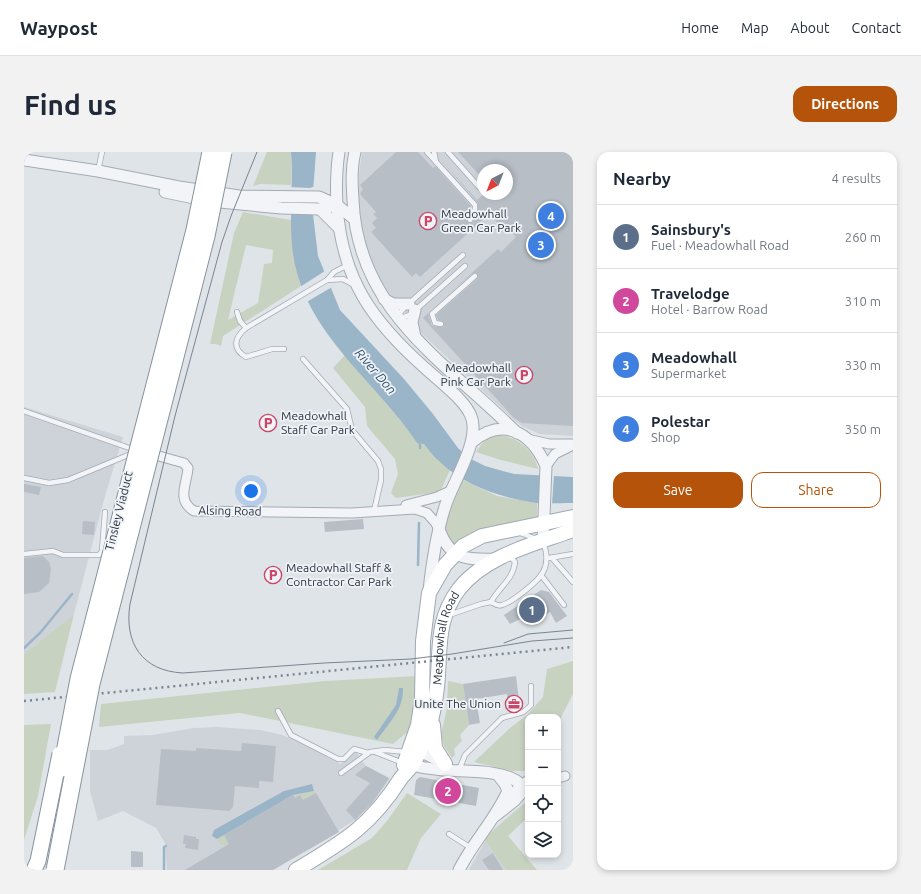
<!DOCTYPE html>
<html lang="en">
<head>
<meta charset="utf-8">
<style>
	body { margin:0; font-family:Ubuntu,sans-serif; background:#f2f2f3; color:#1f2937 }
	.controls { position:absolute; right:12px; bottom:12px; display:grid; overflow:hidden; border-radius:8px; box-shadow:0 2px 6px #0003 }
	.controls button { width:36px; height:36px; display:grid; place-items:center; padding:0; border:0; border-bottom:1px solid #e0e1e3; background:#fff; color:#1f2937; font:20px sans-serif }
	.compass { position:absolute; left:453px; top:12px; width:36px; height:36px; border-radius:50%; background:#fff; box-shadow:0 2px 6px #0003; rotate:222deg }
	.you { position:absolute; left:227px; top:339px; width:14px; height:14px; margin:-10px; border:3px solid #fff; border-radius:50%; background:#1a73e8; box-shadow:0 0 0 6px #1a73e833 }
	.badge { display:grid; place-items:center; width:26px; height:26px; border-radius:50%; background:#b45309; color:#fff; font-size:13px; font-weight:700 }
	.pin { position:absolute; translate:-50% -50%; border:2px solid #fff; box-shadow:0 1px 4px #0006 }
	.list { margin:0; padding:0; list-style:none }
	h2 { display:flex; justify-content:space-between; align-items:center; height:52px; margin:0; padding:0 16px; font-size:17px }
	h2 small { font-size:13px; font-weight:400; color:#747a83 }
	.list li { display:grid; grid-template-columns:26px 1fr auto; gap:12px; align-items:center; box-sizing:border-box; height:64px; padding:0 16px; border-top:1px solid #e0e1e3 }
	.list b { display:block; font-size:15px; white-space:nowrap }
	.list p { margin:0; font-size:13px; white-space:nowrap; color:#747a83 }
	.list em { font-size:13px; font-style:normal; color:#747a83 }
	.actions { display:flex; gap:8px; padding:12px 16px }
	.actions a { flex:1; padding:9px 0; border:1px solid #b45309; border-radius:12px; text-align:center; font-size:14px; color:#b45309 }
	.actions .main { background:#b45309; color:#fff }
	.icon { flex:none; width:22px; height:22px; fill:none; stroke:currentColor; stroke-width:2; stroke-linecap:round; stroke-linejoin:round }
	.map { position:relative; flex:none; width:549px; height:718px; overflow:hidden; border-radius:12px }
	header { display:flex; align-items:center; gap:24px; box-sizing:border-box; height:56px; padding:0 20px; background:#fff; border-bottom:1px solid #e0e1e3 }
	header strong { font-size:19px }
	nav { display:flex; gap:22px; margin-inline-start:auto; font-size:14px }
	.intro { display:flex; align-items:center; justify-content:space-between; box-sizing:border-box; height:96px; padding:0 24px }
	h1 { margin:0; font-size:28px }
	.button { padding:10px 18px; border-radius:12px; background:#b45309; color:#fff; font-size:14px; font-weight:700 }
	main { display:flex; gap:24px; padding:0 24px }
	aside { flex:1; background:#fff; border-radius:12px; box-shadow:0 2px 6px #0003 }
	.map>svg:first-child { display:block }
</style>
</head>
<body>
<header>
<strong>Waypost</strong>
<nav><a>Home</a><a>Map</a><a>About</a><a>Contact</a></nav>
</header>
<div class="intro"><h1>Find us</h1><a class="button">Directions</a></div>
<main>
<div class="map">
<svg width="549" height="718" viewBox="0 0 549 718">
	<rect width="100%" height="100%" fill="#dfe4e8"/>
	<!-- built -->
	<g fill="#ced3da" fill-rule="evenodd">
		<path d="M338,0H549V284L516,282L498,274L488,266L395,179L357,130L340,91L335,53V22ZM459,18H483V42H459Z"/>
		<polygon points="0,255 99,285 81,344 50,462 0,502"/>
		<polygon points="193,575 237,578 258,583 274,589 316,612 332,600 342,614 366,627 348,652 331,668 249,718 143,718 141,691 132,676 99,659 74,669 66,639 66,598 83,598 100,592 100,584 129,583 170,576"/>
		<polygon points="461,689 482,718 445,718"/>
	</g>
	<!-- green -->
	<g fill="#c7d2c1" fill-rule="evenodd">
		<polygon points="243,0 267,0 267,33 236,32 229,34"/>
		<path d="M219,60L267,68L273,120L277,134L199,184L197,194L192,192H186L210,81ZM222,93L249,98L248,111L240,112L234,151L204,168Z"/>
		<polygon points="321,203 378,268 393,291 400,291 416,310 426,318 416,340 372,346 367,341 374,322 371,307 343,274 341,255 309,216"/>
		<path d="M473,283C493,284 510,298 514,317L477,308L452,300C458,291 462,285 473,283Z"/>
		<polygon points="439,328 473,344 513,351 513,368 464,376 445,382 429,394 420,377 424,363"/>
		<polygon points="50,462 31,540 0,542 0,502"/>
		<polygon points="549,509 549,542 534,571 534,565 504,565 504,619 489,619 450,610 486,576 503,563 519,545 523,517"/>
		<polygon points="394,524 387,577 369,592 216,561 75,575 77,552 301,529"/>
		<polygon points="424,529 439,532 445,573 436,583 438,589 430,597 431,603 428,606 420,594 417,582 423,557"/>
		<polygon points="27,572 14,644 0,688 0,573"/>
		<polygon points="290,639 292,641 279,648 276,643 271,646 269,644"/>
		<polygon points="383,641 417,662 397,686 383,718 294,718 348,686 363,669"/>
		<polygon points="504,648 504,665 484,684 513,718 482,718 461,689 460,686"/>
		<polygon points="200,683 205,692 201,694 196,692 193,687"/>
	</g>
	<!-- water -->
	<g fill="#9bb5c8">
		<path d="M267,0H292L288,54L294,104L316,158L380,227L409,262L434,296L445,306L461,314L490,322L549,325V351C537,351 524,352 512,351C478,346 441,334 416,310C410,305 405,298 400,292L393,291C355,233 292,190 273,121C262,82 270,40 267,0Z"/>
		<path d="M375,536H379C380,557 365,571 353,588L350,585L372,553Z"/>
		<polygon points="288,632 290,639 269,643 193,687 188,684 190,678 260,639"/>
	</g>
	<!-- pier -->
	<g fill="#dfe4e8">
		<polygon points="291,34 292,65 286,61 265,60 265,35 286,36"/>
		<polygon points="301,119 308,135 281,151 276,135"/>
		<polygon points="517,322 530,323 528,353 515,353"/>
	</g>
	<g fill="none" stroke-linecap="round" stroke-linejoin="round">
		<!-- stream -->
		<g stroke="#9bb5c8" stroke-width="2.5">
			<polyline points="396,296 396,289"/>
			<polyline points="394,413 395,371"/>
			<polyline points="0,496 16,481 48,442"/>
			<polyline points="140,718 140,695 142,694"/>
		</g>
	</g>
	<!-- building -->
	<g fill="#b7bec5">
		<polygon points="372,0 394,0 409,16 411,14 447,54 442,68 446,72 449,70 454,59 454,51 417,8 453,48 460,42 483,42 483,18 459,18 459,27 434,0 549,0 549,274 498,271 490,266 399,166 404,161 408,174 420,175 420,170 414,168 412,163 453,127 454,122 449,121 428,139 474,97 477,100 492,85 478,70 475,72 465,62 396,125 392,121 388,125 347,80 352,76 348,71 353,66 349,62 352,60 336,42 339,37 336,33"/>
		<polygon points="0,332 17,335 15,343 0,340"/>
		<polygon points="339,367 340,377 301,380 300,370"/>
		<polygon points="59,369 71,370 70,383 58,382"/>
		<polygon points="19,404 25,410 27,417 25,431 15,440 0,442 0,406"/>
		<polygon points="517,438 525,440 543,464 532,471 526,460 510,471 504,463 486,472 480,463"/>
		<polygon points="492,524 496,557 485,559 483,542 452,547 456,571 445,573 439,532"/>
		<polygon points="218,591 252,594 249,630 235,629 235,636 211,634 209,655 205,659 132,653 137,597 172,599 172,596 217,599"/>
		<polygon points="342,614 365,626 348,651 331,668 322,658 346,631 331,623"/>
		<polygon points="396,625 455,636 452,654 390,643 392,628"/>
		<polygon points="292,641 315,680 249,718 161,718 205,692 200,683 269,643 271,646 276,643 279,648"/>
		<polygon points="160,683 172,685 172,687 175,687 174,698 161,696 162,692 159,692"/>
		<polygon points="107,699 119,700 119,715 107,715"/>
		<polygon points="469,701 479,718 465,718 458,708"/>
	</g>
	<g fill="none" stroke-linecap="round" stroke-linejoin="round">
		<defs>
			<g id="service">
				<polyline points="403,0 451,53 451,57 446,68"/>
				<polyline points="410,0 412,10"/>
				<polyline points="424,0 455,35"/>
				<polyline points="74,19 78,0"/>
				<polyline points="439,103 380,156 376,161 374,167 386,163 441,114"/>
				<polyline points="303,128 319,127 330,133"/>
				<polyline points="213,160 216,169 222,176"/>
				<polyline points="417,172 411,171 408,162 451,124"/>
				<path d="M260,197H248L222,205C208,197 210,186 222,176L303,128L310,120L324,113"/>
				<polyline points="279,207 323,257 328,278 354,309 357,317 357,328 350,359"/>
				<polyline points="0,259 111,298"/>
				<polyline points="0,326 25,331 44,328 109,301"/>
				<polyline points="496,381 513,387"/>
				<polyline points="0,402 29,399 39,403 75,403 78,399 81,360"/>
				<polyline points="525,406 549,402"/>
				<polyline points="528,406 549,430"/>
				<polyline points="517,423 540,453"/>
				<path d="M467,450C475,435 489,428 491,410L486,404"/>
				<path d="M425,463L457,452L467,450C471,452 474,455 478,453C487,451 515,429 519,420C524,411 523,400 519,390"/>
				<polyline points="254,559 267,583 314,607 320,607 330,597 344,601"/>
				<polyline points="351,600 379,611"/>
				<polyline points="435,618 441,603 478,566 499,560 504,556 507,553 507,534"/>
				<polyline points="317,621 346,600 361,598 382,600"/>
				<polyline points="425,682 447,696"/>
			</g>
			<g id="minor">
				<polyline points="503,287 525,292 549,292"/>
				<path d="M124,301L160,311L164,316C163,332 152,348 170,359L328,361L391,357L403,361L411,370L415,377"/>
				<polyline points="522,314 531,302 549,293"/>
				<polyline points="382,353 413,345 426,339"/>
				<polyline points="534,626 541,624"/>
				<polyline points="480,648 504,628"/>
			</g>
			<g id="tertiary">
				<path d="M315,0C312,19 312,35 313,54C318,127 348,169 401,216C415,229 443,249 448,267C455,293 427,332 420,358C412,384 408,411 405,438"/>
				<path d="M331,0C327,16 328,32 329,48C333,159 422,210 493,281"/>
				<polyline points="0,8 74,19 155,35 215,44 295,45 313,53 329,66"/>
				<polyline points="141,40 185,49 257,56 296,57 313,53"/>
				<polyline points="296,57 315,76"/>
				<polyline points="360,147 369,152 385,152"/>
				<polyline points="391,185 388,170 391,158"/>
				<path d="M448,290C479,264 507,280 522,314L519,389"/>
				<path d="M415,377C426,408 443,408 472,407"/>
				<polyline points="388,600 400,601 422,612"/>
				<path d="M382,612C394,615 406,617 419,618C439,620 484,617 497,633L498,640L490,649L471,664"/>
				<path d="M435,718C449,690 471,668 484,639L481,632L474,623"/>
			</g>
			<g id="primary">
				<polyline points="409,573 411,596 421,612"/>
				<polyline points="380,613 394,573 398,547 399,489 405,441 421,413 439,394 458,384 549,365"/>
				<path id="s1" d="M272,718C319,690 347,674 377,626C381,621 386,617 389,612C403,589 410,562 413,535C417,498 411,469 435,437C462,403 511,392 549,378"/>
			</g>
		</defs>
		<!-- service casing -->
		<use href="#service" stroke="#a5abb2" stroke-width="6"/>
		<!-- minor casing -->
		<use href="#minor" stroke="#a5abb2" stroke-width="11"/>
		<!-- tertiary casing -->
		<use href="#tertiary" stroke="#a5abb2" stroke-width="13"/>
		<!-- primary casing -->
		<use href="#primary" stroke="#9fa9b4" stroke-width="16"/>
		<!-- service -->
		<use href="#service" stroke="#f2f4f7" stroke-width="4.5"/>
		<!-- minor -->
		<use href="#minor" stroke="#f2f4f7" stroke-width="9"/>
		<!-- tertiary -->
		<use href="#tertiary" stroke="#f2f4f7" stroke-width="11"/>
		<!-- primary -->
		<use href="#primary" stroke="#fff" stroke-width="14"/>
		<!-- tram -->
		<g stroke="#798592" stroke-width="1">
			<path d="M233,0L207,64L198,90L151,264L106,452C100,491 118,519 159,521L300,511L387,507L428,502L508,489L549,486"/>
			<polyline points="480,491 504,482 549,478"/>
		</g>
		<!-- rail -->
		<polyline stroke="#798592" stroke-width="2.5" stroke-dasharray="2 4" stroke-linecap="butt" points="0,549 549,495"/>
		<defs>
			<polyline id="trunk-bridge" points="10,718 14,709 36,602"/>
			<g id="motorway-bridge">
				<polyline points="38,616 55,527 171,78 187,0"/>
				<polyline points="31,718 67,532 182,84 199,0"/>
			</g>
		</defs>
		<!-- trunk-bridge casing -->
		<use href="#trunk-bridge" stroke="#87939f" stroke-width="17" stroke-linecap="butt"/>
		<!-- motorway-bridge casing -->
		<use href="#motorway-bridge" stroke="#87939f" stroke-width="19" stroke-linecap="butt"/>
		<!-- trunk-bridge -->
		<use href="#trunk-bridge" stroke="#fff" stroke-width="15"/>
		<!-- motorway-bridge -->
		<use href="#motorway-bridge" stroke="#fff" stroke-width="17"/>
	</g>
	<!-- icons -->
	<defs>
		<symbol id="parking-ring" viewBox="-11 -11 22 22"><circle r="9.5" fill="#eff2f6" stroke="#cb4768" stroke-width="1.5"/><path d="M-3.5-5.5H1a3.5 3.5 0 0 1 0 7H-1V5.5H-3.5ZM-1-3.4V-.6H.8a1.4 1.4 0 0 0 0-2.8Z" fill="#cb4768"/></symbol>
		<symbol id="office-ring" viewBox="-11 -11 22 22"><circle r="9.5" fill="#eff2f6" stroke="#cb4768" stroke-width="1.5"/><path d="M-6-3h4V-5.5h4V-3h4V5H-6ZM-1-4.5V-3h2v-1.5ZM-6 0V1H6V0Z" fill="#cb4768"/></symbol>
	</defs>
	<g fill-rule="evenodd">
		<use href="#parking-ring" x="394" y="59" width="20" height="20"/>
		<use href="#parking-ring" x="490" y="213" width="20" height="20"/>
		<use href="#parking-ring" x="234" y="261" width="20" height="20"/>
		<use href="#parking-ring" x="239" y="413" width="20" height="20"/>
		<use href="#office-ring" x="480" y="542" width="20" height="20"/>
	</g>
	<g text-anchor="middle" stroke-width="3.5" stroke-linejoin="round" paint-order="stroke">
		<!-- poi labels -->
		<g font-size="12" fill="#29333f" stroke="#eff2f6" text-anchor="start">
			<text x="417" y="66">Meadowhall<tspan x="417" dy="14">Green Car Park</tspan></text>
			<text x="487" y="220" text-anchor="end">Meadowhall<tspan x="487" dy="14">Pink Car Park</tspan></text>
			<text x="257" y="268">Meadowhall<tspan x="257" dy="14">Staff Car Park</tspan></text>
			<text x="262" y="420">Meadowhall Staff &amp;<tspan x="262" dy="14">Contractor Car Park</tspan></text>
			<text x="477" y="556" text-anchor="end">Unite The Union</text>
		</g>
		<!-- street labels -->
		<g font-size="12" fill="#29333f" stroke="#eff2f6">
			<text transform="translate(95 359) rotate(-76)" y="4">Tinsley Viaduct</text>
			<text transform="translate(206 359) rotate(1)" y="4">Alsing Road</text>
			<text dy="4" stroke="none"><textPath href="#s1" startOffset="291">Meadowhall Road</textPath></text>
		</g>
		<!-- water labels -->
		<g font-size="13" font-style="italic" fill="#335672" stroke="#eff2f6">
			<text transform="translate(352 219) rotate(49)" y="5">River Don</text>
		</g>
	</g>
</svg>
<div class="controls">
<button>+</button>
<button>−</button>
<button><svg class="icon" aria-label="locate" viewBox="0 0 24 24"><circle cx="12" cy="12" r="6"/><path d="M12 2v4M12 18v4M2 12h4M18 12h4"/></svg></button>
<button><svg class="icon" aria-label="layers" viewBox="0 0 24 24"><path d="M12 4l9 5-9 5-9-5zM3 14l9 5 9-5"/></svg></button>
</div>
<svg class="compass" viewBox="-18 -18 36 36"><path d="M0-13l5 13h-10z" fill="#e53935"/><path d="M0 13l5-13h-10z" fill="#747a83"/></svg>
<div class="you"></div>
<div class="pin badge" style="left:508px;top:458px;background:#5c6f8a">1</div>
<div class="pin badge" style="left:424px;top:639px;background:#d1479c">2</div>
<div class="pin badge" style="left:517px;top:93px;background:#3f7fe0">3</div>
<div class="pin badge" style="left:527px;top:64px;background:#3f7fe0">4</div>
</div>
<aside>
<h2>Nearby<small>4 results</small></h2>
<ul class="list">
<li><span class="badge" style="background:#5c6f8a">1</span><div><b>Sainsbury's</b><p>Fuel · Meadowhall Road</p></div><em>260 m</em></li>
<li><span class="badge" style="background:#d1479c">2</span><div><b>Travelodge</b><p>Hotel · Barrow Road</p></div><em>310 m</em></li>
<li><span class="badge" style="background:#3f7fe0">3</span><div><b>Meadowhall</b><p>Supermarket</p></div><em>330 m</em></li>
<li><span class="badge" style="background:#3f7fe0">4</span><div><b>Polestar</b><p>Shop</p></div><em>350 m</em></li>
</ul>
<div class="actions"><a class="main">Save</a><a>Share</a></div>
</aside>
</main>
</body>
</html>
